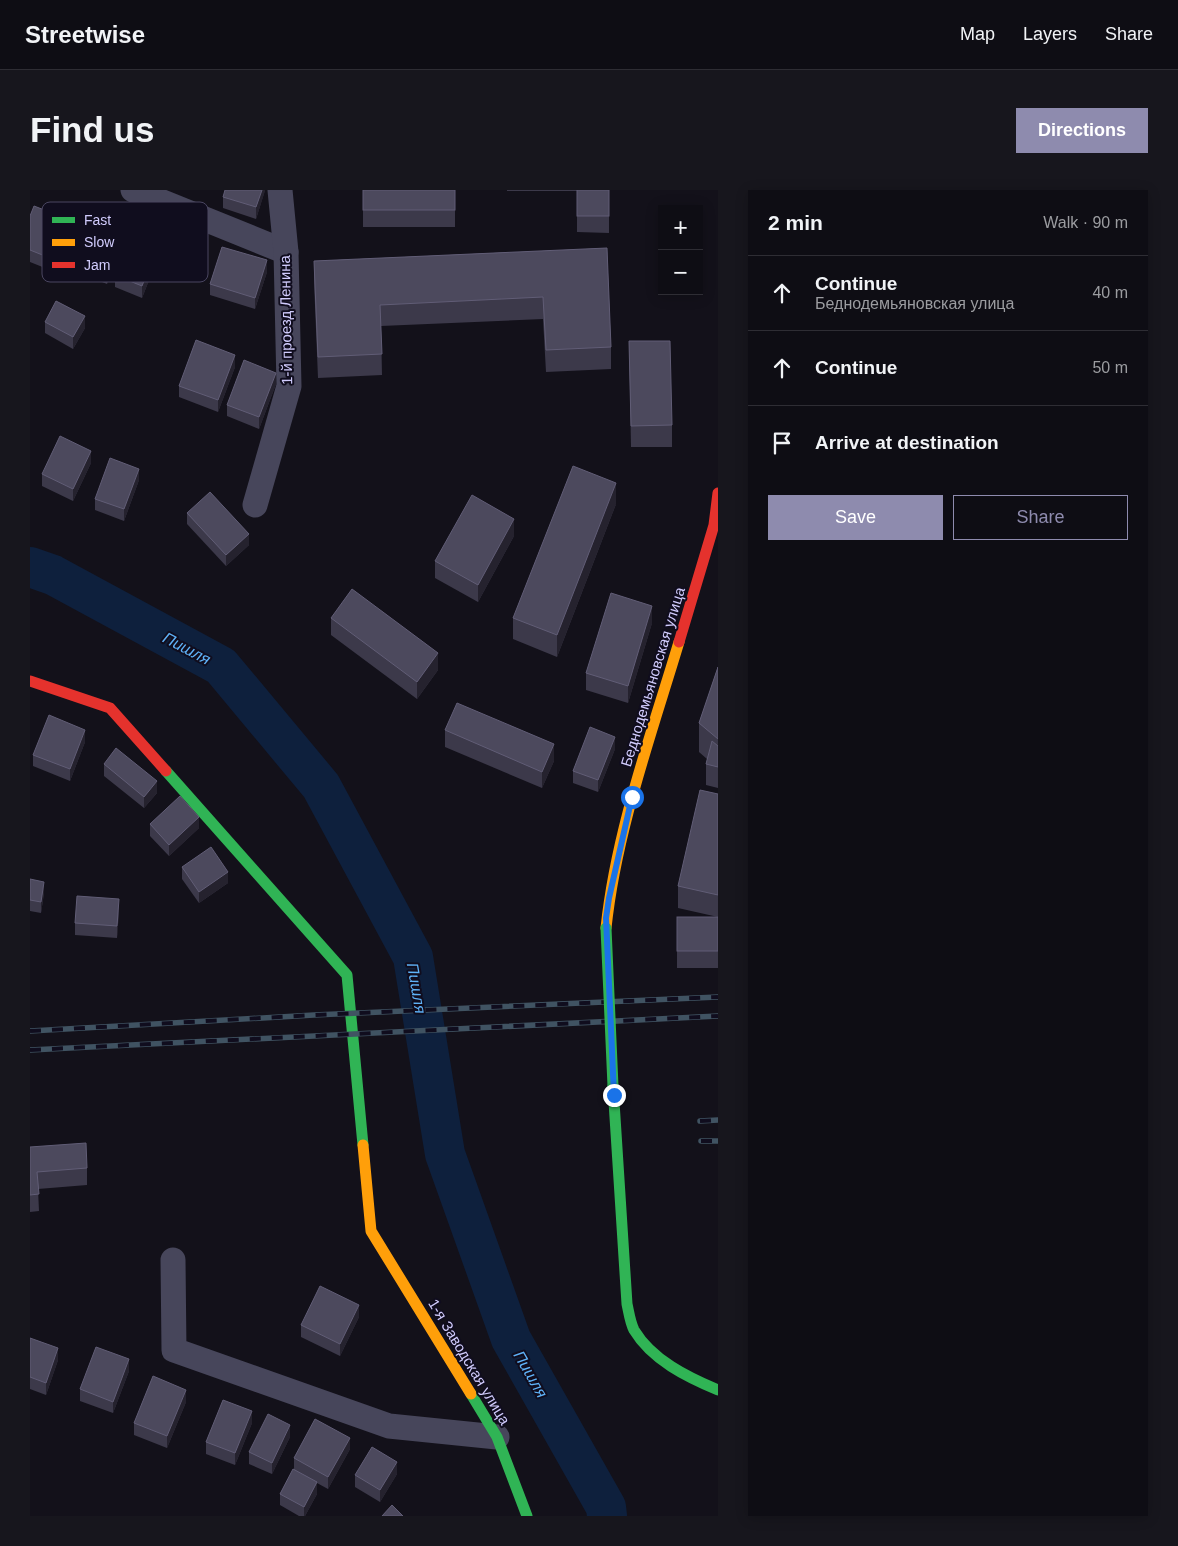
<!DOCTYPE html>
<html lang="en">
<head>
<meta charset="utf-8">
<style>
	body { margin:0; font-family:Helvetica,sans-serif; background:#17161d; color:#f1f3f6 }
	.controls { position:absolute; right:15px; top:15px; display:grid; overflow:hidden; border-radius:0px; box-shadow:0 2px 12px #0003 }
	.controls button { width:45px; height:45px; display:grid; place-items:center; padding:0; border:0; border-bottom:1px solid #2e2d34; background:#0e0d14; color:#f1f3f6; font:25px sans-serif }
	.stop { position:absolute; width:15px; height:15px; margin:-11px; border:4px solid #1a73e8; border-radius:50%; background:#fff }
	.stop.end { background:#1a73e8; border-color:#fff; box-shadow:0 1px 5px #0008 }
	.list { margin:0; padding:0; list-style:none }
	h2 { display:flex; justify-content:space-between; align-items:center; height:65px; margin:0; padding:0 20px; font-size:21px }
	h2 small { font-size:16px; font-weight:400; color:#9b9ca0 }
	.list li { display:grid; grid-template-columns:32px 1fr auto; gap:15px; align-items:center; box-sizing:border-box; height:75px; padding:0 20px; border-top:1px solid #2e2d34 }
	.list b { display:block; font-size:19px; white-space:nowrap }
	.list p { margin:0; font-size:16px; white-space:nowrap; color:#9b9ca0 }
	.list em { font-size:16px; font-style:normal; color:#9b9ca0 }
	.actions { display:flex; gap:10px; padding:15px 20px }
	.actions a { flex:1; padding:11px 0; border:1px solid #8e8bae; border-radius:0px; text-align:center; font-size:18px; color:#8e8bae }
	.actions .main { background:#8e8bae; color:#fff }
	.icon { flex:none; width:28px; height:28px; fill:none; stroke:currentColor; stroke-width:2; stroke-linecap:round; stroke-linejoin:round }
	.map { position:relative; flex:none; width:688px; height:1326px; overflow:hidden; border-radius:0px }
	header { display:flex; align-items:center; gap:30px; box-sizing:border-box; height:70px; padding:0 25px; background:#0e0d14; border-bottom:1px solid #2e2d34 }
	header strong { font-size:24px }
	nav { display:flex; gap:28px; margin-inline-start:auto; font-size:18px }
	.intro { display:flex; align-items:center; justify-content:space-between; box-sizing:border-box; height:120px; padding:0 30px }
	h1 { margin:0; font-size:35px }
	.button { padding:12px 22px; border-radius:0px; background:#8e8bae; color:#fff; font-size:18px; font-weight:700 }
	main { display:flex; gap:30px; padding:0 30px }
	aside { flex:1; background:#0e0d14; border-radius:0px; box-shadow:0 2px 12px #0003 }
	.map>svg:first-child { display:block }
</style>
</head>
<body>
<header>
<strong>Streetwise</strong>
<nav><a>Map</a><a>Layers</a><a>Share</a></nav>
</header>
<div class="intro"><h1>Find us</h1><a class="button">Directions</a></div>
<main>
<div class="map">
<svg width="688" height="1326" viewBox="0 0 688 1326">
	<rect width="100%" height="100%" fill="#13111a"/>
	<g fill="none" stroke-linecap="round" stroke-linejoin="round">
		<!-- river -->
		<polyline stroke="#0e203d" stroke-width="40" points="0,377 23,385 191,476 291,596 383,767 415,964 481,1149 576,1317 577,1326"/>
		<!-- street -->
		<g stroke="#47465b" stroke-width="25">
			<polyline points="103,0 256,62"/>
			<polyline points="225,315 259,196 256,62 250,0"/>
			<polyline points="143,1070 144,1160 359,1236 467,1247"/>
		</g>
		<!-- fast -->
		<g stroke="#30b455" stroke-width="11">
			<polyline points="136,581 317,785 333,955"/>
			<path d="M583,896L597,1114C599,1123 600,1132 604,1140C622,1170 657,1187 688,1200"/>
			<polyline points="441,1204 467,1247 497,1326"/>
		</g>
		<!-- slow -->
		<g stroke="#ff9f0a" stroke-width="11">
			<path d="M576,738C586,642 621,545 649,452"/>
			<polyline points="333,955 341,1041 441,1204"/>
		</g>
		<!-- jam -->
		<g stroke="#e5322d" stroke-width="11">
			<polyline points="649,452 684,335 688,303"/>
			<polyline points="0,491 80,518 136,581"/>
		</g>
		<defs>
			<g id="rail">
				<polyline points="0,841 284,825 688,807"/>
				<polyline points="0,860 688,826"/>
				<polyline points="670,931 688,930"/>
				<polyline points="671,951 688,951"/>
			</g>
		</defs>
		<!-- rail casing -->
		<use href="#rail" stroke="#405362" stroke-width="5.5"/>
		<!-- rail -->
		<use href="#rail" stroke="#100d1e" stroke-width="4" stroke-dasharray="11" stroke-linecap="butt"/>
		<!-- fast-bridge -->
		<polyline stroke="#30b455" stroke-width="11" points="576,738 583,896"/>
	</g>
	<!-- wall -->
	<g fill="#3c394a">
		<polygon points="235,0 226,29 193,18 193,7"/>
		<rect x="333" y="0" width="92" height="37"/>
		<polygon points="477,0 579,0 579,43 547,42 547,1 477,1"/>
		<polygon points="0,26 30,38 15,78 0,72"/>
		<polygon points="577,58 581,157 581,179 516,182 513,129 351,136 352,185 288,188 284,92 284,71"/>
		<polygon points="91,59 77,94 42,80 42,68"/>
		<polygon points="125,75 112,108 85,97 85,85"/>
		<polygon points="237,82 225,119 180,105 180,94"/>
		<polygon points="15,132 55,138 43,159 15,143"/>
		<polygon points="599,151 642,235 642,257 601,257"/>
		<polygon points="205,177 188,222 149,207 149,196"/>
		<polygon points="246,194 229,239 197,226 197,215"/>
		<polygon points="61,273 43,311 12,296 12,284"/>
		<polygon points="109,290 94,331 65,320 65,309"/>
		<polygon points="586,314 527,467 483,449 483,428"/>
		<polygon points="157,323 219,355 196,376 157,334"/>
		<polygon points="484,346 448,412 405,388 405,371"/>
		<polygon points="301,428 408,480 387,509 301,445"/>
		<polygon points="622,433 598,513 556,500 556,483"/>
		<polygon points="688,477 688,598 676,595 676,574 677,569 669,562 669,533"/>
		<polygon points="415,540 524,571 512,598 415,557"/>
		<polygon points="55,552 40,591 3,576 3,565"/>
		<polygon points="585,559 568,602 543,593 543,581"/>
		<polygon points="74,574 127,603 114,618 74,586"/>
		<polygon points="688,604 688,727 648,718 648,696"/>
		<polygon points="120,634 169,638 139,666 120,646"/>
		<polygon points="152,677 198,693 169,713 152,689"/>
		<polygon points="0,689 14,703 11,723 0,721"/>
		<polygon points="89,721 87,748 45,745 45,733"/>
		<rect x="647" y="727" width="41" height="51"/>
		<polygon points="0,957 57,978 57,995 8,999 9,1021 0,1022"/>
		<polygon points="329,1127 310,1166 271,1147 271,1135"/>
		<polygon points="0,1148 28,1170 16,1205 0,1199"/>
		<polygon points="99,1181 83,1223 50,1211 50,1199"/>
		<polygon points="156,1212 137,1258 104,1245 104,1233"/>
		<polygon points="222,1233 205,1275 176,1264 176,1252"/>
		<polygon points="260,1247 242,1284 219,1274 219,1262"/>
		<polygon points="320,1259 298,1299 287,1293 287,1304 275,1326 269,1326 250,1315 250,1304 264,1279 264,1268"/>
		<polygon points="367,1284 350,1312 325,1297 325,1285"/>
	</g>
	<!-- shaded-wall -->
	<g fill="#25222e">
		<polygon points="232,0 235,0 235,1 226,29 226,17"/>
		<polygon points="30,26 30,38 15,78 15,66"/>
		<polygon points="91,48 91,59 77,94 77,82"/>
		<polygon points="125,63 125,75 112,108 112,96"/>
		<polygon points="237,70 237,82 225,119 225,108"/>
		<polygon points="55,126 55,138 43,159 43,147"/>
		<polygon points="205,165 205,177 188,222 188,210"/>
		<polygon points="246,183 246,194 229,239 229,227"/>
		<polygon points="61,261 61,273 43,311 43,299"/>
		<polygon points="109,279 109,290 94,331 94,319"/>
		<polygon points="586,293 586,314 527,467 527,445"/>
		<polygon points="484,329 484,346 448,412 448,395"/>
		<polygon points="219,344 219,355 196,376 196,365"/>
		<polygon points="622,416 622,433 598,513 598,496"/>
		<polygon points="408,463 408,480 387,509 387,492"/>
		<polygon points="55,540 55,552 40,591 40,579"/>
		<polygon points="585,547 585,559 568,602 568,590"/>
		<polygon points="524,554 524,571 512,598 512,582"/>
		<polygon points="127,591 127,603 114,618 114,607"/>
		<polygon points="169,627 169,638 139,666 139,655"/>
		<polygon points="198,682 198,693 169,713 169,702"/>
		<polygon points="14,692 14,703 11,723 11,712"/>
		<polygon points="89,709 89,721 87,748 87,736"/>
		<polygon points="329,1115 329,1127 310,1166 310,1154"/>
		<polygon points="28,1158 28,1170 16,1205 16,1193"/>
		<polygon points="99,1169 99,1181 83,1223 83,1212"/>
		<polygon points="156,1200 156,1212 137,1258 137,1246"/>
		<polygon points="222,1221 222,1233 205,1275 205,1263"/>
		<polygon points="260,1235 260,1247 242,1284 242,1273"/>
		<polygon points="320,1248 320,1259 298,1299 298,1287"/>
		<polygon points="367,1272 367,1284 350,1312 350,1300"/>
		<polygon points="287,1292 287,1304 275,1326 274,1326 274,1317"/>
	</g>
	<!-- building -->
	<g fill="#4c495d" stroke="#615d76">
		<polygon points="195,0 232,0 226,17 193,7"/>
		<rect x="333" y="0" width="92" height="20"/>
		<rect x="547" y="0" width="32" height="26"/>
		<polygon points="4,16 30,26 15,66 0,60 0,26"/>
		<polygon points="98,53 125,63 112,96 85,85"/>
		<polygon points="192,57 237,70 225,108 180,94"/>
		<polygon points="577,58 581,157 516,160 513,107 350,115 352,164 288,167 284,71"/>
		<polygon points="26,111 55,126 43,147 15,132"/>
		<polygon points="166,150 205,165 188,210 149,196"/>
		<polygon points="599,151 640,151 642,235 601,236"/>
		<polygon points="214,170 246,183 229,227 197,215"/>
		<polygon points="30,246 61,261 43,299 12,284"/>
		<polygon points="80,268 109,279 94,319 65,309"/>
		<polygon points="543,276 586,293 527,445 483,428"/>
		<polygon points="180,302 219,344 196,365 157,323"/>
		<polygon points="442,305 484,329 448,395 405,371"/>
		<polygon points="322,399 408,463 387,492 301,428"/>
		<polygon points="581,403 622,416 598,496 556,483"/>
		<polygon points="688,477 688,549 669,533"/>
		<polygon points="427,513 524,554 512,582 415,540"/>
		<polygon points="19,525 55,540 40,579 3,565"/>
		<polygon points="560,537 585,547 568,590 543,581"/>
		<polygon points="682,551 688,556 688,577 676,574"/>
		<polygon points="86,558 127,591 114,607 74,574"/>
		<polygon points="670,600 688,604 688,705 648,696"/>
		<polygon points="150,606 169,627 139,655 120,634"/>
		<polygon points="181,657 198,682 169,702 152,677"/>
		<polygon points="0,689 14,692 11,712 0,710"/>
		<polygon points="47,706 89,709 87,736 45,733"/>
		<rect x="647" y="727" width="41" height="34"/>
		<polygon points="56,953 57,978 7,982 9,1004 0,1005 0,957"/>
		<polygon points="290,1096 329,1115 310,1154 271,1135"/>
		<polygon points="0,1148 28,1158 16,1193 0,1187"/>
		<polygon points="66,1157 99,1169 83,1212 50,1199"/>
		<polygon points="123,1186 156,1200 137,1246 104,1233"/>
		<polygon points="193,1210 222,1221 205,1263 176,1252"/>
		<polygon points="238,1224 260,1235 242,1273 219,1262"/>
		<polygon points="285,1229 320,1248 298,1287 264,1268"/>
		<polygon points="342,1257 367,1272 350,1300 325,1285"/>
		<polygon points="263,1279 287,1292 274,1317 250,1304"/>
		<polygon points="362,1315 373,1326 352,1326"/>
	</g>
	<g fill="none" stroke-linecap="round" stroke-linejoin="round">
		<!-- route -->
		<polyline stroke="#1a73e8" stroke-width="6" points="584,905 576,728 579,708 602,607"/>
	</g>
	<g text-anchor="middle" stroke-width="4" stroke-linejoin="round" paint-order="stroke">
		<!-- street labels -->
		<g font-size="15" fill="#d1ccfd" stroke="#100d1e">
			<text transform="translate(256 130) rotate(-91)" y="5">1-й проезд Ленина</text>
			<text transform="translate(623 487) rotate(-73)" y="5">Беднодемьяновская улица</text>
			<text transform="translate(439 1172) rotate(59)" y="5">1-я Заводская улица</text>
		</g>
		<!-- water labels -->
		<g font-size="16" font-style="italic" fill="#5fb2f8" stroke="#100d1e">
			<text transform="translate(157 458) rotate(28)" y="6">Пишля</text>
			<text transform="translate(387 798) rotate(80)" y="6">Пишля</text>
			<text transform="translate(501 1184) rotate(60)" y="6">Пишля</text>
		</g>
	</g>
	<!-- legend -->
	<rect x="12" y="12" width="166" height="80" rx="8" fill="#100d1e" stroke="#4a4661" stroke-width="1"/>
	<rect x="22" y="27" width="23" height="6" fill="#30b455"/>
	<rect x="22" y="49" width="23" height="7" fill="#ff9f0a"/>
	<rect x="22" y="72" width="23" height="6" fill="#e5322d"/>
	<g font-size="14" fill="#d1ccfd">
		<text x="54" y="35">Fast</text>
		<text x="54" y="57">Slow</text>
		<text x="54" y="80">Jam</text>
	</g>
</svg>
<div class="controls">
<button>+</button>
<button>−</button>
</div>
<div class="stop" style="left:602px;top:607px"></div>
<div class="stop end" style="left:584px;top:905px"></div>
</div>
<aside>
<h2>2 min<small>Walk · 90 m</small></h2>
<ul class="list">
<li><svg class="icon" aria-label="ahead" viewBox="0 0 24 24"><path d="M12 20V5M6 11l6-6 6 6"/></svg><div><b>Continue</b><p>Беднодемьяновская улица</p></div><em>40 m</em></li>
<li><svg class="icon" aria-label="ahead" viewBox="0 0 24 24"><path d="M12 20V5M6 11l6-6 6 6"/></svg><div><b>Continue</b></div><em>50 m</em></li>
<li><svg class="icon" aria-label="arrive" viewBox="0 0 24 24"><path d="M6 21V4h12l-3 4 3 4H6"/></svg><div><b>Arrive at destination</b></div></li>
</ul>
<div class="actions"><a class="main">Save</a><a>Share</a></div>
</aside>
</main>
</body>
</html>
